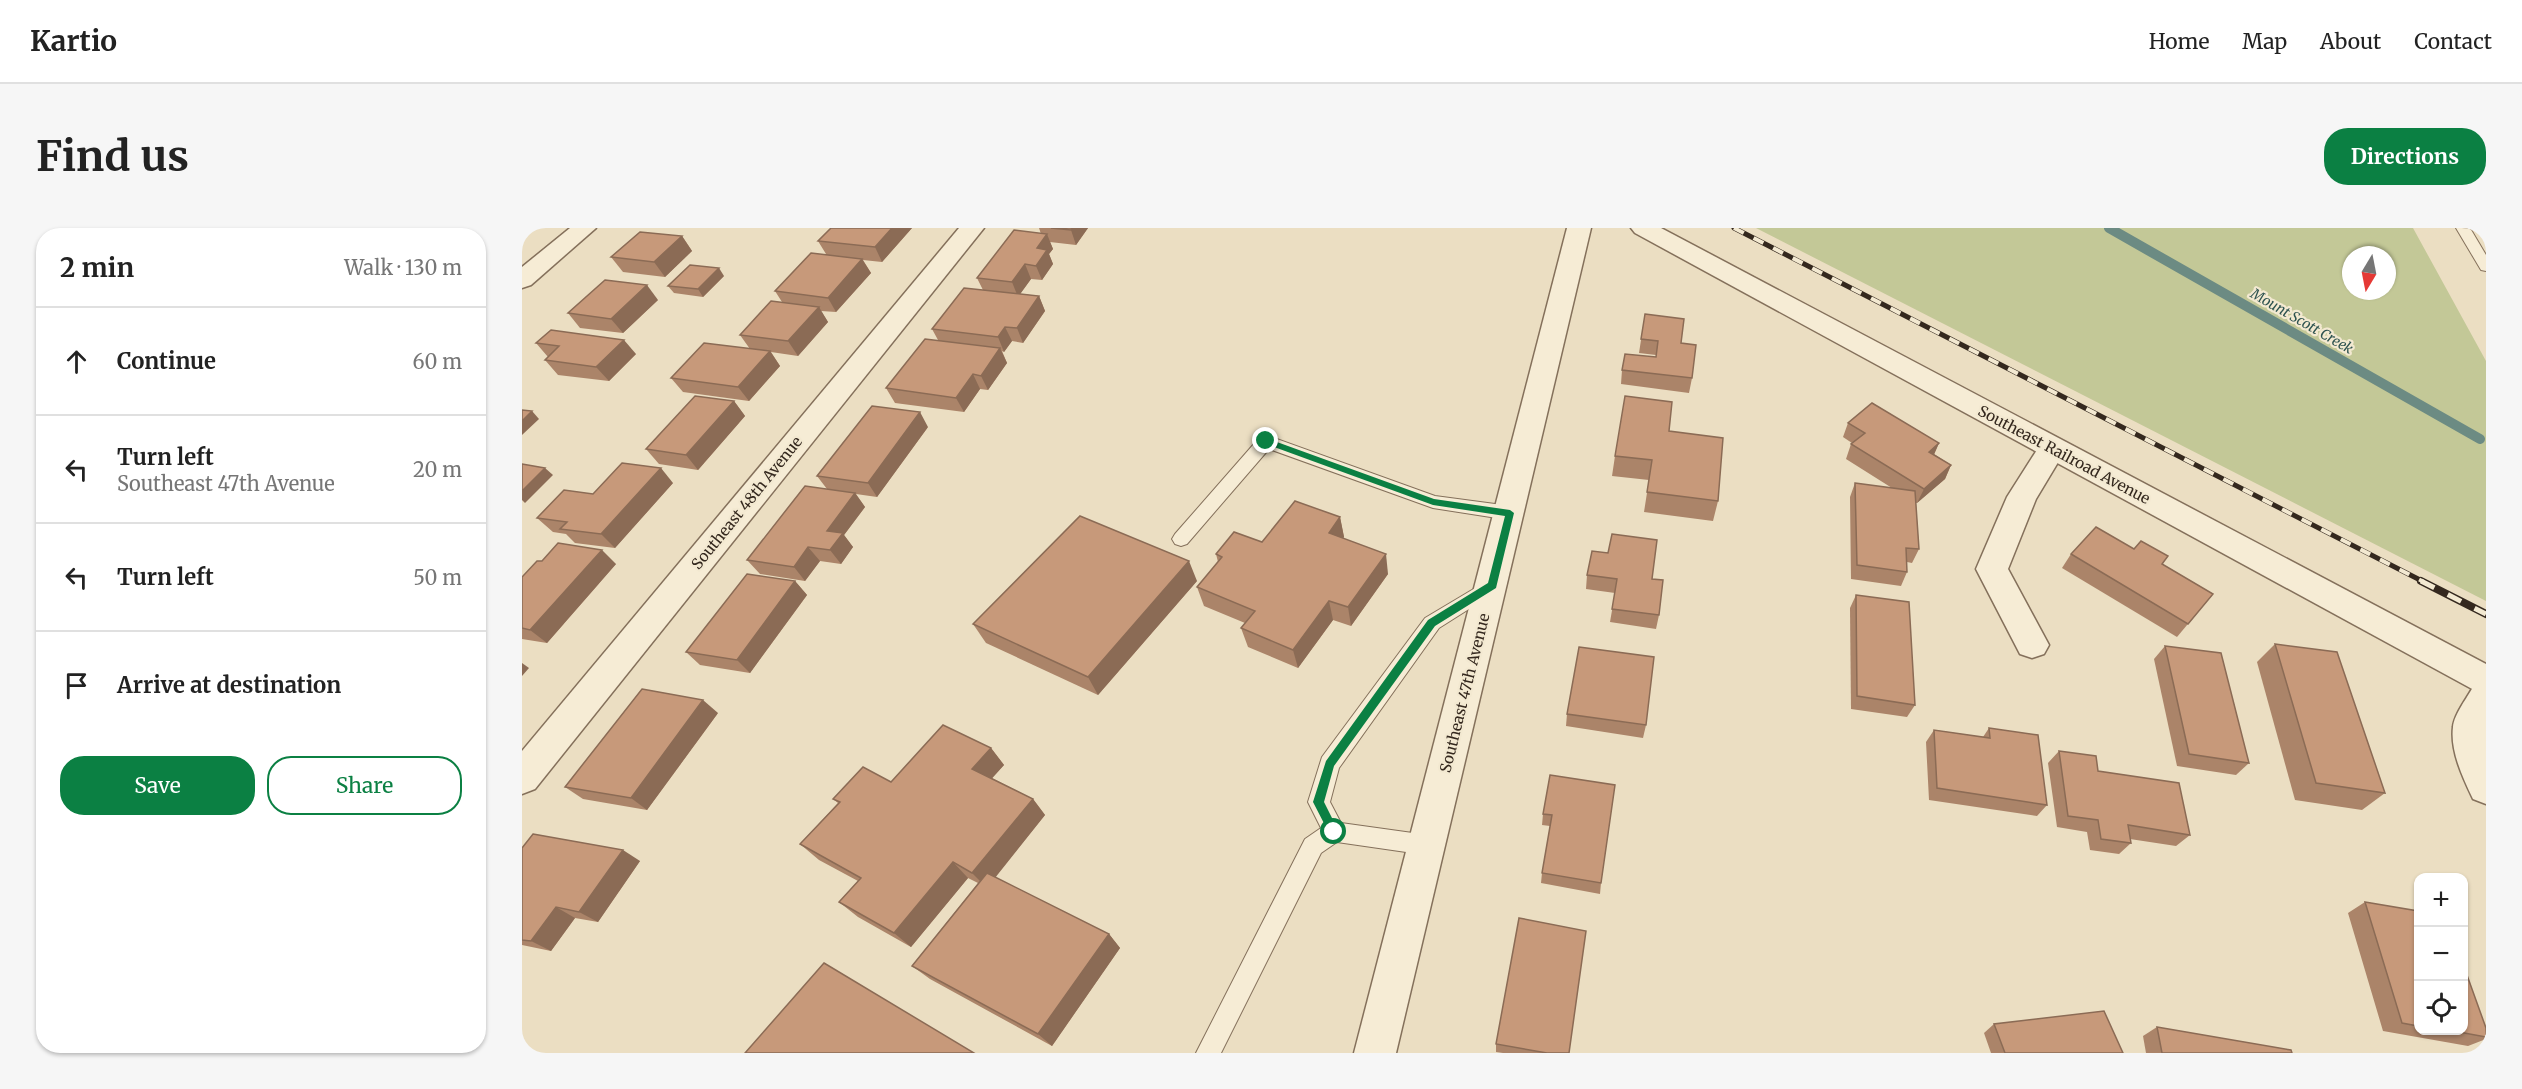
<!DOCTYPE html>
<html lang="en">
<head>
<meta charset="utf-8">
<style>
	body { margin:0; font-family:Merriweather,serif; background:#f6f6f6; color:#222 }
	.controls { position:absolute; right:18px; bottom:18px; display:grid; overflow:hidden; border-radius:12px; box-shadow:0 2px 4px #0004 }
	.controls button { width:54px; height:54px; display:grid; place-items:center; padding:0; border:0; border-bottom:2px solid #e0e0e0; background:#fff; color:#222; font:30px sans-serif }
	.compass { position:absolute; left:1820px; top:18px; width:54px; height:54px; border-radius:50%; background:#fff; box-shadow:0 2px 4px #0004; rotate:190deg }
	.stop { position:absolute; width:18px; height:18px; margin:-14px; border:4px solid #0b8043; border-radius:50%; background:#fff }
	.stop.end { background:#0b8043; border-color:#fff; box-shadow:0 2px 6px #0008 }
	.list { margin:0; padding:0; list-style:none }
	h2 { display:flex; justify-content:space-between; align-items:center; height:78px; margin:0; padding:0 24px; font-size:26px }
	h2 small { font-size:20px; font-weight:400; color:#767676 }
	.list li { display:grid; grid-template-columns:39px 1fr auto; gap:18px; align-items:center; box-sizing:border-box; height:108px; padding:0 24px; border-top:2px solid #e0e0e0 }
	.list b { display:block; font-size:22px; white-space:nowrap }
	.list p { margin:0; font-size:20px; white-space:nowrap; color:#767676 }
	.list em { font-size:20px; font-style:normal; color:#767676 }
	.actions { display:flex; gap:12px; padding:18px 24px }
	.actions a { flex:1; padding:14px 0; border:2px solid #0b8043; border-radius:24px; text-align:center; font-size:21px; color:#0b8043 }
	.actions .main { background:#0b8043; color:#fff }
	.icon { flex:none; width:33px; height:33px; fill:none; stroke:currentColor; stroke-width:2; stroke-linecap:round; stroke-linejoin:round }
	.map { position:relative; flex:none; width:1964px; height:825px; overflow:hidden; border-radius:24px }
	header { display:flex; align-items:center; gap:36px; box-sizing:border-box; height:84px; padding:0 30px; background:#fff; border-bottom:2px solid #e0e0e0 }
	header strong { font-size:28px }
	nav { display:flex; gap:33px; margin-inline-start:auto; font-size:21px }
	.intro { display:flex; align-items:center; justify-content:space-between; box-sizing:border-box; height:144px; padding:0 36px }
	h1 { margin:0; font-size:42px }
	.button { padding:15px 27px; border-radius:24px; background:#0b8043; color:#fff; font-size:21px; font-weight:700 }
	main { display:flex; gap:36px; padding:0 36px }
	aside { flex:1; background:#fff; border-radius:24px; box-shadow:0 2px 4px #0004 }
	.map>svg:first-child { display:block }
</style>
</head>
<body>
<header>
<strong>Kartio</strong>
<nav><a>Home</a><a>Map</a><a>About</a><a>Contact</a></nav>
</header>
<div class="intro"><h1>Find us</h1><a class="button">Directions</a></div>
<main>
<aside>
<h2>2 min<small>Walk · 130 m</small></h2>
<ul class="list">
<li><svg class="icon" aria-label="ahead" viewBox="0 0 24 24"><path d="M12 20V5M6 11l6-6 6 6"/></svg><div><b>Continue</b></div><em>60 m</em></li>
<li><svg class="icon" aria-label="left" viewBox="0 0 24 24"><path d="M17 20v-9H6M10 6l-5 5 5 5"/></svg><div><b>Turn left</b><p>Southeast 47th Avenue</p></div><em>20 m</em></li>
<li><svg class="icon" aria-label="left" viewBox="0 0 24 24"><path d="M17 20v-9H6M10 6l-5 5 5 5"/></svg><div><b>Turn left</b></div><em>50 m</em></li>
<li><svg class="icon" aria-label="arrive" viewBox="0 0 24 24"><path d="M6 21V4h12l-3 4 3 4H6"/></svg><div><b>Arrive at destination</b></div></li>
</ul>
<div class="actions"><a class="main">Save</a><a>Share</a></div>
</aside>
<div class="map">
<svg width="1964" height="825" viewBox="0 0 1964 825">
	<rect width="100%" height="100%" fill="#ebdec2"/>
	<!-- green -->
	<path fill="#c3c897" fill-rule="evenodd" d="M1234,0H1891L1964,133V373ZM1829,27H1865V63H1829Z"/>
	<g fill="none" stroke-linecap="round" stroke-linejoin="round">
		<!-- stream -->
		<polyline stroke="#6c8b83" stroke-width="10" points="1587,0 1958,211"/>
		<defs>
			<g id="service">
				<polygon points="1934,0 1948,0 1964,27 1964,43 1959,42"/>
				<polygon points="744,207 913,268 988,278 994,280 997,285 994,290 988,292 911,280 747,221 665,316 659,318 653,316 650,311 653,306 738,209"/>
				<polygon points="970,350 977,352 979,357 977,362 917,400 817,540 808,574 819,595 905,607 913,610 916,617 913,624 905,627 815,614 799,625 699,825 674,825 783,611 799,600 786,574 800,529 903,390"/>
			</g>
			<g id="minor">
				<polygon points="48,0 74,0 9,57 0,60 0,39"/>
				<polygon points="437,0 462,0 13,561 0,566 0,523"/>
				<polygon points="1045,0 1069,0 874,825 832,825"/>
				<polygon points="1530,211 1540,214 1544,221 1514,271 1486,341 1527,417 1522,426 1510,430 1498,426 1454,341 1485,269 1520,214"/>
				<path d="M1964,453V576L1951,571C1941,550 1928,523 1931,499C1932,486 1946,469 1952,457Z"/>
			</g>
			<polygon id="tertiary" points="1109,0 1139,0 1964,436 1964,466 1952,462 1113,5"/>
		</defs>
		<!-- service casing -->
		<use href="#service" stroke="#84705b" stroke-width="2"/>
		<!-- minor casing -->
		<use href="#minor" stroke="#84705b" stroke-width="3"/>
		<!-- tertiary casing -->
		<use href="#tertiary" stroke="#84705b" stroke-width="3"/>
		<!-- service -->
		<use href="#service" fill="#f6ecd5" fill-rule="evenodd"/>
		<!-- minor -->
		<use href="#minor" fill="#f6ecd5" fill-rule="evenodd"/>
		<!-- tertiary -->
		<use href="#tertiary" fill="#f6ecd5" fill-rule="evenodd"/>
		<defs>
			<polyline id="rail-far1" points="1212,0 1902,354"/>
			<polyline id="rail" points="1899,353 1964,386"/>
		</defs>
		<!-- rail-far1 casing -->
		<use href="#rail-far1" stroke="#34281e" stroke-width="5"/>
		<!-- rail casing -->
		<use href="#rail" stroke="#34281e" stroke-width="8"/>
		<!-- rail-far1 -->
		<use href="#rail-far1" stroke="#f3e9d1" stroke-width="4" stroke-dasharray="11" stroke-linecap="butt"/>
		<!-- rail -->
		<use href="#rail" stroke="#f3e9d1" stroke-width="5" stroke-dasharray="15" stroke-linecap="butt"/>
	</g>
	<!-- wall -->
	<g fill="#ab8469">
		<polygon points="309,0 390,0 360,34 341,32 349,45 314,84 299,83 306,94 276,128 249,124 258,138 227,173 161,164 149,150 228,121 218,107 260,74 253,63 304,26 296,13"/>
		<polygon points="517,0 566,0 554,17 528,14 531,21 527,26 531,36 520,52 509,51 498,66 517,68 523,83 501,115 490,113 482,124 480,123 485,135 466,162 458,161 442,184 373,175 364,160 416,112 410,101 461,62 455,50 519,6"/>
		<polygon points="160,8 170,23 143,49 101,44 89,29"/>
		<polygon points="202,48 181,69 152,65 146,58"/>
		<polygon points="136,72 101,105 58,100 46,85"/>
		<polygon points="1123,86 1159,115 1170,150 1167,165 1099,156 1100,142 1134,129 1134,127 1117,125"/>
		<polygon points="14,115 114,126 87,153 36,147 23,132 26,129"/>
		<polygon points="212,173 223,188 176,242 137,236 124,221"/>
		<polygon points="1326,195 1417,215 1412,226 1429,237 1423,251 1395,275 1394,275 1397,321 1390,335 1385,334 1385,344 1379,358 1329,351 1328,269 1333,255 1370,260 1324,231 1329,216 1330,215 1321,209"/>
		<polygon points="406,199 355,269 334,266 343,279 322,307 331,319 319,336 298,333 283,353 238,346 225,332 305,261 295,248"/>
		<polygon points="1147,203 1196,273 1191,293 1122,284 1127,252 1090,248 1093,228"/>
		<polygon points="151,255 93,320 53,315 44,306 31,304 15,290 71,266"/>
		<polygon points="818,289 822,309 821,310 866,346 829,398 811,392 776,440 726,419 719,400 723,395 682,378 675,359 696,334 694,326 740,314"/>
		<polygon points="1549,326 1640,336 1691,366 1655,409 1540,340"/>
		<polygon points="20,333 94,336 25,415 0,411 0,349"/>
		<polygon points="1065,347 1130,351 1137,387 1134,401 1088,394 1093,365 1064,361"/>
		<polygon points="273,353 285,367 228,445 178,437 164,424"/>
		<polygon points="675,353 576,467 464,415 451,396"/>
		<polygon points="1334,367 1393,477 1385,489 1329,481 1328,380"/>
		<polygon points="1753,416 1863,565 1840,582 1773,572 1735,434"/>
		<polygon points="1643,418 1727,535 1714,547 1655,538 1632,431"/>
		<polygon points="196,485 125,582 61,571 43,559"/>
		<polygon points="1045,486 1124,497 1121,510 1044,498"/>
		<polygon points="1467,500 1525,577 1515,588 1407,572 1404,514 1412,502 1461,509"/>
		<polygon points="469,520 482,537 470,550 511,571 523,587 473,649 587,706 598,720 530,818 408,751 390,738 456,655 446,650 389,719 336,689 317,674 336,653 297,632 278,616 316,575 311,571 369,554"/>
		<polygon points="1537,523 1668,607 1654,618 1608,611 1609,615 1597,626 1568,622 1565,604 1535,599 1526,535"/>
		<polygon points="1028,547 1079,655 1078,666 1019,655 1020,645 1028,598 1020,597 1021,586"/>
		<polygon points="0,620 118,633 76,694 53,690 29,723 0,717"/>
		<polygon points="1843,674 1896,683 1896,802 1941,802 1964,800 1964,811 1946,818 1861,803 1826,685"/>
		<polygon points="1472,796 1601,825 1469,825 1462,805"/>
		<polygon points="1635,799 1770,825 1624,825 1621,808"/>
		<polygon points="974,816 1047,825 981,825 974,824"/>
	</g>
	<!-- shaded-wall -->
	<g fill="#8b6b55">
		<polygon points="370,0 390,0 360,34 353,19"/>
		<polygon points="550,0 566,0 554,17 549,2"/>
		<polygon points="525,6 531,21 527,26 531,36 520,52 514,38 515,20"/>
		<polygon points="160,8 170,23 143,49 132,34"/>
		<polygon points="340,31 349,45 314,84 306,70"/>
		<polygon points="503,36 509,51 496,69 490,54"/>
		<polygon points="197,40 202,48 181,69 176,61"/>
		<polygon points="125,57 136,72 101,105 89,91"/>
		<polygon points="517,68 523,83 501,115 495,100"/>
		<polygon points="297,79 306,94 276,128 266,113"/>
		<polygon points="483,99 490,113 482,124 476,109"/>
		<polygon points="102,112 114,126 87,153 74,139"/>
		<polygon points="478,120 485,135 466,162 459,148"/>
		<polygon points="248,123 258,138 227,173 216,159"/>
		<polygon points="451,146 458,161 442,184 434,170"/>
		<polygon points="212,173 223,188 176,242 164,227"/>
		<polygon points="10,183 17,191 0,207 0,193"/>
		<polygon points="398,184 406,199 355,269 346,255"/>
		<polygon points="1417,215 1411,229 1407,224"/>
		<polygon points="1429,237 1423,251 1395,275 1402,261"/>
		<polygon points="23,240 31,247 3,275 0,272 0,263"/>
		<polygon points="139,240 151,255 93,320 79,306"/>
		<polygon points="333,265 343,279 322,307 331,319 319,336 308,322 305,303"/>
		<polygon points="818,289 822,309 811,325 807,305"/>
		<polygon points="286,319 298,333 283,353 272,339"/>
		<polygon points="80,322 94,336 25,415 8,402"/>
		<polygon points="864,326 866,346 829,398 826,379"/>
		<polygon points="667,333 675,353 576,467 566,449"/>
		<polygon points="273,353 285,367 228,445 215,432"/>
		<polygon points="807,373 811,392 776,440 771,422"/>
		<polygon points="0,435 7,440 0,448"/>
		<polygon points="181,472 196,485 125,582 109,570"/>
		<polygon points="469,520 482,537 464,557 450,541"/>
		<polygon points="511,571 523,587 465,660 450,645"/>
		<polygon points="101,622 118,633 76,694 57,684"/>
		<polygon points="431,634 446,650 389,719 372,705"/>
		<polygon points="34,679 53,690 29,723 9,713"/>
		<polygon points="587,706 598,720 530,818 516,806"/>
	</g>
	<!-- building -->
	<g fill="#c7997a" stroke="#8b6b55" stroke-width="1.5">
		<polygon points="309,0 370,0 353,19 296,13"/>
		<polygon points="529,0 550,0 549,2"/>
		<polygon points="492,2 525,6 515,20 525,22 514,38 503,36 490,54 455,50"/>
		<polygon points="118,4 160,8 132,34 89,29"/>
		<polygon points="289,25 340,31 306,70 253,63"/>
		<polygon points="168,37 197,40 176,61 146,58"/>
		<polygon points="83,52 125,57 89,91 46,85"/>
		<polygon points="442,60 517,68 495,100 483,99 476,109 410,101"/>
		<polygon points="249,73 297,79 266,113 218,107"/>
		<polygon points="1123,86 1162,91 1159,115 1174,117 1170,150 1100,142 1103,126 1134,129 1136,113 1119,111"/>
		<polygon points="29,102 102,112 74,139 23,132 37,118 14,115"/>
		<polygon points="403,111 478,120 459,148 451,146 434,170 364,160"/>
		<polygon points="182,115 248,123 216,159 149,150"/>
		<polygon points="173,168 212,173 164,227 124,221"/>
		<polygon points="1103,168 1150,174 1147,203 1201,210 1196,273 1125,264 1130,232 1093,228"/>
		<polygon points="1350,175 1417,215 1407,224 1429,237 1402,261 1329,216 1343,205 1326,195"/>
		<polygon points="350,178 398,184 346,255 295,248"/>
		<polygon points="0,182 10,183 0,193"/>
		<polygon points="100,235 139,240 79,306 38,301 45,294 15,290 42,262 71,266"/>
		<polygon points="0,236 23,240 0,263"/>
		<polygon points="1333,255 1393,263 1397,321 1384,320 1385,344 1335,337"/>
		<polygon points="283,258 333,265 305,303 321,305 308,322 286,319 272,339 225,332"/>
		<polygon points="773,273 818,289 807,305 864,326 826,379 807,373 771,422 719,400 733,383 675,359 700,329 694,326 712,304 740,314"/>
		<polygon points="558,288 667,333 566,449 451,396"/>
		<polygon points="1574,299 1612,321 1619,313 1646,328 1640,336 1691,366 1666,396 1549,326"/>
		<polygon points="1090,306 1135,312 1130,351 1141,352 1137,387 1090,381 1095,351 1065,347 1070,323 1086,325"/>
		<polygon points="36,315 80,322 8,402 0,400 0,349 15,333 20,333"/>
		<polygon points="225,346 273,353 215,432 164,424"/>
		<polygon points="1334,367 1387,374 1393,477 1335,468"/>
		<polygon points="1753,416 1815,424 1863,565 1794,555"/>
		<polygon points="1643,418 1699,425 1727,535 1667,526"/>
		<polygon points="1057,419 1132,429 1124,497 1045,486"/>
		<polygon points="120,461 181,472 109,570 43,559"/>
		<polygon points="421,497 469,520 450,541 511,571 450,645 431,634 372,705 317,674 339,650 278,616 318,574 311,571 341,539 369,554"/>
		<polygon points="1467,500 1516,507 1525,577 1415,560 1412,502 1468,510"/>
		<polygon points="1537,523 1574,528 1576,543 1657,555 1668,607 1606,597 1609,615 1579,611 1576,592 1546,588"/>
		<polygon points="1028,547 1093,557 1079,655 1020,645 1030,587 1021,586"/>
		<polygon points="11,606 101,622 57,684 34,679 9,713 0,712 0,620"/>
		<polygon points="465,645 587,706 516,806 390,738"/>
		<polygon points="1843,674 1896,683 1896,798 1880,795"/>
		<polygon points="997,690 1064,703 1047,825 1025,825 974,816"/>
		<polygon points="302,735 452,825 223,825"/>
		<polygon points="1941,736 1964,800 1964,809 1926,802 1941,802"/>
		<polygon points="1582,783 1601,825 1483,825 1472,796"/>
		<polygon points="1635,799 1769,822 1770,825 1640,825"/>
	</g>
	<!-- route -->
	<polygon fill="#0b8043" points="744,210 912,271 988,282 992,285 974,360 913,398 812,538 802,574 817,604 812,609 808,607 791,574 804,533 906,392 966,355 983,288 911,277 741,215 739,213"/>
	<g text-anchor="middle" stroke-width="4.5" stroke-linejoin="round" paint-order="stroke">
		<!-- far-water labels -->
		<g font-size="14" font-style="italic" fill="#2e5350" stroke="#f3e9d1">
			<text transform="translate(1780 93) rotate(30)" y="5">Mount Scott Creek</text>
		</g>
		<!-- street labels -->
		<g font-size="15" fill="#34281e" stroke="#f3e9d1">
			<text transform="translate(1542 227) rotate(28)" y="5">Southeast Railroad Avenue</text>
			<text transform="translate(225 275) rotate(-51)" y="5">Southeast 48th Avenue</text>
			<text transform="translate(943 465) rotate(-76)" y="5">Southeast 47th Avenue</text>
		</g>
	</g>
</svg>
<div class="controls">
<button>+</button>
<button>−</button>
<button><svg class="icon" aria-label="locate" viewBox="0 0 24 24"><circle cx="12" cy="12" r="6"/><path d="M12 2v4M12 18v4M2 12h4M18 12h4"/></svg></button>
</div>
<svg class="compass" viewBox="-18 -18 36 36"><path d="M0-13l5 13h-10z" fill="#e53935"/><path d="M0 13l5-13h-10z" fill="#767676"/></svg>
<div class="stop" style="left:812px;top:604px"></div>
<div class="stop end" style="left:744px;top:213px"></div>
</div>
</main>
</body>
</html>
